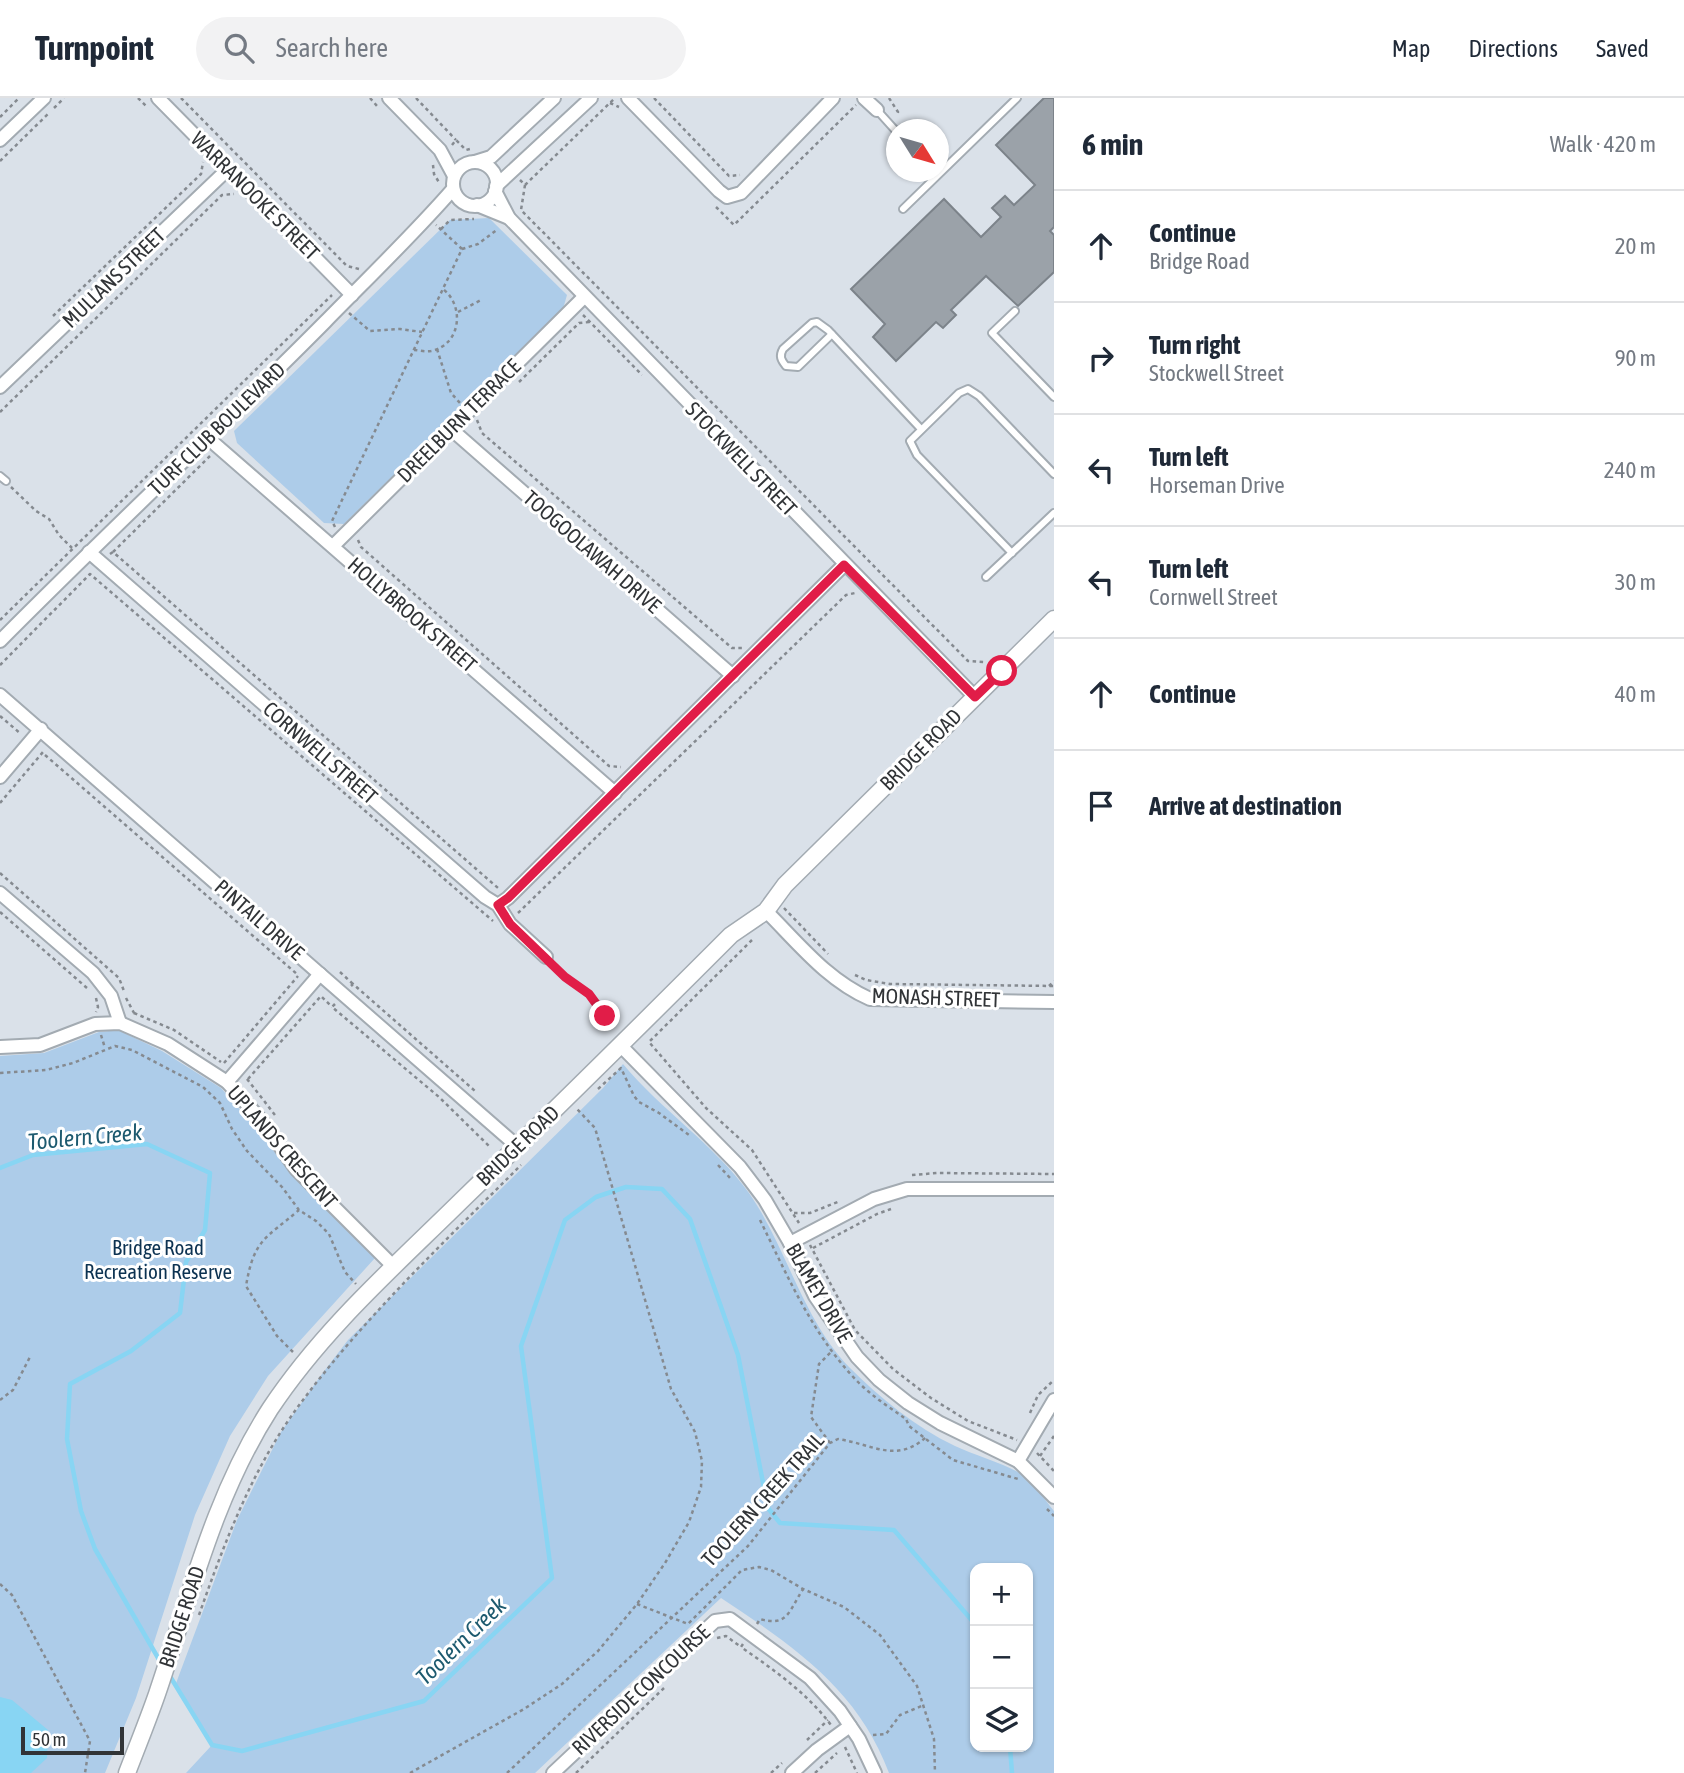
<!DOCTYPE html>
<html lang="en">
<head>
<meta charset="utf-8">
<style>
	body { margin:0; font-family:"Asap Condensed",sans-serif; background:#f2f2f3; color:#1f2937 }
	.controls { position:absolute; right:21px; bottom:21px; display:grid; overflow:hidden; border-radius:14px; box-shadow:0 2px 5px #0004 }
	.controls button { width:63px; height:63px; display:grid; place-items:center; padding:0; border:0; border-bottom:2px solid #e0e1e3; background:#fff; color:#1f2937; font:35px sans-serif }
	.compass { position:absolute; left:886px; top:21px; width:63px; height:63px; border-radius:50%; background:#fff; box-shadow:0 2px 5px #0004; rotate:127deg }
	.scale { position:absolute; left:21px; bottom:18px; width:103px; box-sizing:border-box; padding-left:7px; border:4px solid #313437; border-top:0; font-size:19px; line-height:24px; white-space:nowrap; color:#313437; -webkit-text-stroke:5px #fff; paint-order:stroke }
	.stop { position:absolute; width:21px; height:21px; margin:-16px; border:5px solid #e11d48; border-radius:50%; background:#fff }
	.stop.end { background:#e11d48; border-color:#fff; box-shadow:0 2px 7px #0008 }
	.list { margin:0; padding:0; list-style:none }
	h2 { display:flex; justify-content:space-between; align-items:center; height:91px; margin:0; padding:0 28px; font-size:30px }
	h2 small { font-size:23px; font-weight:400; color:#747a83 }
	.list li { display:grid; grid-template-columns:46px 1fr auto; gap:21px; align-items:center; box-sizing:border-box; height:112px; padding:0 28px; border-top:2px solid #e0e1e3 }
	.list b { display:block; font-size:26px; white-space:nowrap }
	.list p { margin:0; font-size:23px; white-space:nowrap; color:#747a83 }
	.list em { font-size:23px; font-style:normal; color:#747a83 }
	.icon { flex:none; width:38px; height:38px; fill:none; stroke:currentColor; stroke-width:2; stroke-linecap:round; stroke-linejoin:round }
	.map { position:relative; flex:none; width:1054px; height:1675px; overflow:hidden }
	header { display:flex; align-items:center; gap:42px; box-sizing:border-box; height:98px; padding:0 35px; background:#fff; border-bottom:2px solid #e0e1e3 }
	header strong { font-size:33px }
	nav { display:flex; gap:38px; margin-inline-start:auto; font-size:24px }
	.search { width:490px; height:63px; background:#f2f2f3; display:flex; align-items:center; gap:18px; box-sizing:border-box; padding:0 24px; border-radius:38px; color:#747a83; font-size:26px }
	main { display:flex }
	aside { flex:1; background:#fff }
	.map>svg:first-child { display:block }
</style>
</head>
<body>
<header>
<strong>Turnpoint</strong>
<div class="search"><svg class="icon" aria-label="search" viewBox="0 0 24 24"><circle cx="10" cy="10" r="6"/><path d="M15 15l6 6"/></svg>Search here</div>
<nav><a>Map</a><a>Directions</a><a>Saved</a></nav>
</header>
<main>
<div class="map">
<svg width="1054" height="1675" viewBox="0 0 1054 1675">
	<rect width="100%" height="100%" fill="#dae1e9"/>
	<!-- green -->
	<g fill="#adcce9" fill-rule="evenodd">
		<polygon points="489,120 567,197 563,211 344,426 324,425 237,345 234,333 450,122"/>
		<polygon points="118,932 162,953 221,990 256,1030 291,1075 375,1160 268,1278 230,1338 195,1417 136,1600 105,1675 0,1675 0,958 44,955 99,934"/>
		<path d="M623,966C661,1012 714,1046 749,1095C787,1150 802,1220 849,1269C880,1300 915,1329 955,1348C974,1357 1006,1366 1023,1377C1035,1386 1045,1402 1054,1413V1675H889C858,1591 792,1547 721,1500L535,1675H186L212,1647L175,1588L237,1422L281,1334L322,1276L348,1242L603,990ZM1028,1470V1649H975V1470Z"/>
	</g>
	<!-- water -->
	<polygon fill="#88d5f3" points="0,1599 12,1602 48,1632 47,1660 31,1675 0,1675"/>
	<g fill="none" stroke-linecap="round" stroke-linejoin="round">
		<!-- stream -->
		<g stroke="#88d5f3" stroke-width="4.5">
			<polyline points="0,1070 33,1057 147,1046 210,1075 205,1132 186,1164 180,1215 131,1253 70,1286 67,1341 81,1413 95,1451 161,1565"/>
			<polyline points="168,1575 212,1647 242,1653 424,1603 552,1480 521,1248 565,1122 596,1099 626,1089 662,1091 690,1121 738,1257 768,1410 780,1425 894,1432 975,1526"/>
			<polyline points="1010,1649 1012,1675"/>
		</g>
	</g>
	<!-- building -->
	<polygon fill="#9ba2a9" stroke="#7c838a" stroke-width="2" points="1044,0 1054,0 1054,129 1050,133 1054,137 1054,174 1018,208 986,178 951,212 956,217 943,230 936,224 896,263 873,239 885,226 851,191 944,101 981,139 1001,119 992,110 1005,98 1014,107 1035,87 996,47"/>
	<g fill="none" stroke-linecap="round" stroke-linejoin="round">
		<defs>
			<g id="lane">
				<polyline points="877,12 895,32"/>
				<polyline points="903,111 1017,0"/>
				<polyline points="1015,213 992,235 1054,299"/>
				<path d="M832,236L798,269L786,268C781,262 779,258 783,251L812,225L817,224L828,232L921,331"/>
				<polyline points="0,378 6,383"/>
				<polyline points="1012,455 917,357 910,343 959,295 968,291 979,298 1054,376"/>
				<polyline points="986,479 1054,415"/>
			</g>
			<g id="street">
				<polyline points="158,0 352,197"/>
				<polyline points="389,0 440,52 454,78"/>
				<polyline points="628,0 719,93 727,99 741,95 833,0"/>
				<polyline points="864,0 877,12"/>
				<polyline points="0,42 44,0"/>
				<polyline points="475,64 491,59 554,0"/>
				<circle cx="475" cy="86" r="22"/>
				<polyline points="496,88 591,0"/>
				<polyline points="495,93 509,120 975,599"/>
				<polyline points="477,107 509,120"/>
				<polyline points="0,289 228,71"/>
				<polyline points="451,331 733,578"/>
				<polyline points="209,341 615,695"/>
				<polyline points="333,448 584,199"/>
				<polyline points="89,454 485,799 498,807 510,826 546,859"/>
				<path d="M0,543C107,435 218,332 325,224C368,180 413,137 453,91"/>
				<polyline points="0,597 517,1048"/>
				<polyline points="0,679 41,631"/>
				<polyline points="0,795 93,875 111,898 120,925"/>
				<polyline points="498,807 508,800 844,467"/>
				<path d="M766,813C799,846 827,882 870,901L1054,904"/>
				<polyline points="621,948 740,1069 765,1102 790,1145 815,1198 857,1259 879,1282 908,1305 940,1325 1018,1363 1054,1399"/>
				<polyline points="0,949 40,947 95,926 120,925 168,946 227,984 263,1024 296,1071 394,1169"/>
				<polyline points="227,984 320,876"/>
				<polyline points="790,1145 874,1101 907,1091 1054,1091"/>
				<polyline points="1018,1363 1054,1302"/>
				<polyline points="553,1675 715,1523 730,1521 810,1580 840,1613 859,1641 875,1675"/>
				<polyline points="792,1675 817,1652 850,1628"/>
			</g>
			<path id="secondary" d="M127,1675C137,1649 148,1622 157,1596C190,1499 214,1398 270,1311C323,1231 395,1168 463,1101C553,1014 642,926 731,837L766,813L785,787L1054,521"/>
		</defs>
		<!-- lane casing -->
		<use href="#lane" stroke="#a3abb2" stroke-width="10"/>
		<!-- street casing -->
		<use href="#street" stroke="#a3abb2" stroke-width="16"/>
		<!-- secondary casing -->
		<use href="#secondary" stroke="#a3abb2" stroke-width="19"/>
		<!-- path -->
		<g stroke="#858a90" stroke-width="2.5" stroke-dasharray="3.5 3.5" stroke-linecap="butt">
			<polyline points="138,0 146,8"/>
			<polyline points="181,0 347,168 359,171"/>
			<polyline points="370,0 377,8"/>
			<polyline points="416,0 456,42"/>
			<polyline points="654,0 729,78 740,77"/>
			<polyline points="889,0 898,14 897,18"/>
			<polyline points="610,5 619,9"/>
			<polyline points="54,10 64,0"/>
			<polyline points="0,19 19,0"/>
			<polyline points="452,47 456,42 466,52 470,51"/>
			<polyline points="0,63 49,15"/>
			<polyline points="433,67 434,76 440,86"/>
			<polyline points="520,82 525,87 521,112 968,563 984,564"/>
			<polyline points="525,87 615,0"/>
			<polyline points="716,109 734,127 856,7"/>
			<polyline points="441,131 450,122 474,121"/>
			<polyline points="462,151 478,146 498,131"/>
			<polyline points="458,214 481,202"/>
			<polyline points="349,215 370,233 400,231 422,234"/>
			<polyline points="583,217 642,277"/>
			<polyline points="53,218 201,76 203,64"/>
			<polyline points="437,251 451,295 460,305"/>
			<path d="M414,252C419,252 425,254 431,253C461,247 465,208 443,191"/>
			<polyline points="519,284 579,225 590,224"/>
			<polyline points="0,314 222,97 234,96"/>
			<polyline points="477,322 482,335 732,550 742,550"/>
			<polyline points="11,389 36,413 49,421 59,437 72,450"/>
			<polyline points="335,429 332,423 462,151 436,127"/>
			<polyline points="358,442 361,449 609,668 621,669"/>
			<polyline points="113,454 210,358"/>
			<polyline points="110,456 113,454 498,790"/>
			<polyline points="0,522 332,197"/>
			<polyline points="0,567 90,476 493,823"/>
			<polyline points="0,618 21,636"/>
			<polyline points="45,657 298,877"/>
			<polyline points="0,705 43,654"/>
			<polyline points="0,775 119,880 124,893"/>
			<polyline points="784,810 828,856"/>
			<polyline points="0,814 87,890"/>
			<polyline points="518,815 846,497 855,495"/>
			<polyline points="752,842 649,944 706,1010 752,1052 799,1125"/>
			<polyline points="553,866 565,879 589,896 598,911 614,928"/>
			<polyline points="340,874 353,886"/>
			<polyline points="855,877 866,882 890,886 1054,888"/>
			<polyline points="351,888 353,886 475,993"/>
			<polyline points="1049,888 1054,883"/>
			<polyline points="96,900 98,909 96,914"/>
			<polyline points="126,900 134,915 130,915"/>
			<polyline points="335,906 332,909 439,999 489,1048"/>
			<polyline points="134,915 174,932 221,964"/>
			<polyline points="101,937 105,950"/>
			<polyline points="224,965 298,878"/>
			<polyline points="0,975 46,972 73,965 115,948 132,952 203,989 220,1005 232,1031 247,1053 282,1089 299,1112 316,1123 329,1136 345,1174 356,1186"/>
			<polyline points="247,981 275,1017"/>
			<polyline points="248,981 321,898 332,909"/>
			<polyline points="598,991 621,970 634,998 639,1004 659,1015 689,1037"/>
			<polyline points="718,1067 732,1082"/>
			<polyline points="912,1077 937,1075 1054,1076"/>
			<polyline points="794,1115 810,1115 840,1103"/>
			<path d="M760,1122C788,1179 813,1238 858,1284C872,1298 890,1310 906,1321L909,1328L953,1362L1018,1381"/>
			<polyline points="810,1147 855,1232 893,1271 931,1300 968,1323 1017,1342"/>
			<polyline points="813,1150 877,1116 891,1111"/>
			<path d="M293,1254L277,1238L246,1188C254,1141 265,1141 299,1112"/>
			<polyline points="0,1302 13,1292 31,1257"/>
			<polyline points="1030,1315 1038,1297 1054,1282"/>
			<polyline points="830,1345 811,1319 819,1266 832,1253"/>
			<polyline points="1037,1355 1054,1373"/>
			<polyline points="1040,1358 1054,1338"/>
			<polyline points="1047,1411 1054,1418"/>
			<polyline points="0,1486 12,1497 90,1643 85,1675"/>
			<polyline points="637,1506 688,1526 742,1472 759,1469 771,1472 803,1491 844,1509 880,1537 917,1588 934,1641 935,1675"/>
			<path d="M199,1517C225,1443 253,1369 300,1306C364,1220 445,1143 521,1067"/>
			<path d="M757,1526L760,1521C788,1529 789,1513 803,1491"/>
			<polyline points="717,1540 726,1538 741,1549"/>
			<path d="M743,1546L741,1549C774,1572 807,1595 831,1627"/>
			<polyline points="873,1637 886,1636 900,1617 924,1607"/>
			<polyline points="807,1642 828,1622"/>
			<polyline points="845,1649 857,1675"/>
			<polyline points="410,1675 524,1611 562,1586 598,1553 637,1506 665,1465 689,1424 701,1389 702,1363 695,1334 671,1291 595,1030 577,1011"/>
			<path d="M507,1675L748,1448L830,1345L838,1341C872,1346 897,1366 926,1339"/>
			<polyline points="576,1675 664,1590"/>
			<polyline points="771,1675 782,1665"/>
			<polyline points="815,1675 837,1655"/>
		</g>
		<!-- lane -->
		<use href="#lane" stroke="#fff" stroke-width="6"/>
		<!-- street -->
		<use href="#street" stroke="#fff" stroke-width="12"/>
		<!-- secondary -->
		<use href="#secondary" stroke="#fff" stroke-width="16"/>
	</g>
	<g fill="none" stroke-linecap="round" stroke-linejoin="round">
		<!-- route -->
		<polyline stroke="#e11d48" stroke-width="9" points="605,918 589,896 565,879 510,826 498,807 508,800 844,467 975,599 1002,573"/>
	</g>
	<g text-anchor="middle" stroke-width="6" stroke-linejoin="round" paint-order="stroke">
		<!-- street labels -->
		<g font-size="21" fill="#313437" stroke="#fff">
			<text transform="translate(255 98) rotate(45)" y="7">WARRANOOKE STREET</text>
			<text transform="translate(114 180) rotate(-44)" y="7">MULLANS STREET</text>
			<text transform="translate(459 323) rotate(-45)" y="7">DREELBURN TERRACE</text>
			<text transform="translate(217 331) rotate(-44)" y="7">TURF CLUB BOULEVARD</text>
			<text transform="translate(741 361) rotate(46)" y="7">STOCKWELL STREET</text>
			<text transform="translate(592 454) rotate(41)" y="7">TOOGOOLAWAH DRIVE</text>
			<text transform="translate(412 517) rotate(41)" y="7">HOLLYBROOK STREET</text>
			<text transform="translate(921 652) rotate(-45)" y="7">BRIDGE ROAD</text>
			<text transform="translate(320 655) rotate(41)" y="7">CORNWELL STREET</text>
			<text transform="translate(259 822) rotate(41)" y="7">PINTAIL DRIVE</text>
			<text transform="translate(936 900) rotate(2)" y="7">MONASH STREET</text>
			<text transform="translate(518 1048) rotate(-44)" y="7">BRIDGE ROAD</text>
			<text transform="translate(282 1049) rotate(49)" y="7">UPLANDS CRESCENT</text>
			<text transform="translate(819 1195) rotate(60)" y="7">BLAMEY DRIVE</text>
			<text transform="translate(763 1402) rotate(-48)" y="7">TOOLERN CREEK TRAIL</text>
			<text transform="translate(182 1519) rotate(-72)" y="7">BRIDGE ROAD</text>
			<text transform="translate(641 1592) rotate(-43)" y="7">RIVERSIDE CONCOURSE</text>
		</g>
		<!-- park labels -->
		<g font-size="21" fill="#0c3251" stroke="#fff">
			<text x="158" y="1157">Bridge Road<tspan x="158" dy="24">Recreation Reserve</tspan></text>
		</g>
		<!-- water labels -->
		<g font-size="23" font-style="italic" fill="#1d5a6f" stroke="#fff">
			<text transform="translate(85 1039) rotate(-5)" y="8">Toolern Creek</text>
			<text transform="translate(461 1543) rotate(-44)" y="8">Toolern Creek</text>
		</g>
	</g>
</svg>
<div class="controls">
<button>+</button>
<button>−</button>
<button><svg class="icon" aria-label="layers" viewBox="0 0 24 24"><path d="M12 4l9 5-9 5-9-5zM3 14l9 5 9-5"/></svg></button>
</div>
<svg class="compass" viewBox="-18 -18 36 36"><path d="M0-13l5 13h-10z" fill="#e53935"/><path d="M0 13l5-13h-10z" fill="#747a83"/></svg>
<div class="scale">50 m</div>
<div class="stop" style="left:1002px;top:573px"></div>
<div class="stop end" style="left:605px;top:918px"></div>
</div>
<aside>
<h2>6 min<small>Walk · 420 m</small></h2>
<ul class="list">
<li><svg class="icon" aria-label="ahead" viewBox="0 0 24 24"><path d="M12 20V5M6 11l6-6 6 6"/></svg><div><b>Continue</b><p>Bridge Road</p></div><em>20 m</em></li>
<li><svg class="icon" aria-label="right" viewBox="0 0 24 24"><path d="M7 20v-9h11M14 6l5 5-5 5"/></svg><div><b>Turn right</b><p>Stockwell Street</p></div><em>90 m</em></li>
<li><svg class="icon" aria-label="left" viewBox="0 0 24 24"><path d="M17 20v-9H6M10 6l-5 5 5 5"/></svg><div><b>Turn left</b><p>Horseman Drive</p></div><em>240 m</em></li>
<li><svg class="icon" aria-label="left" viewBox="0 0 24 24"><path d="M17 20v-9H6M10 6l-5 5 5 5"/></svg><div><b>Turn left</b><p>Cornwell Street</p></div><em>30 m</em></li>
<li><svg class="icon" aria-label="ahead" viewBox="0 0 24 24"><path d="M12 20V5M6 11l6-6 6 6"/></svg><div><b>Continue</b></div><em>40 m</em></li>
<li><svg class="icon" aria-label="arrive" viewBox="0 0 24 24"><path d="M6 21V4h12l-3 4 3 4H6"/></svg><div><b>Arrive at destination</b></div></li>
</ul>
</aside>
</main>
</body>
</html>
